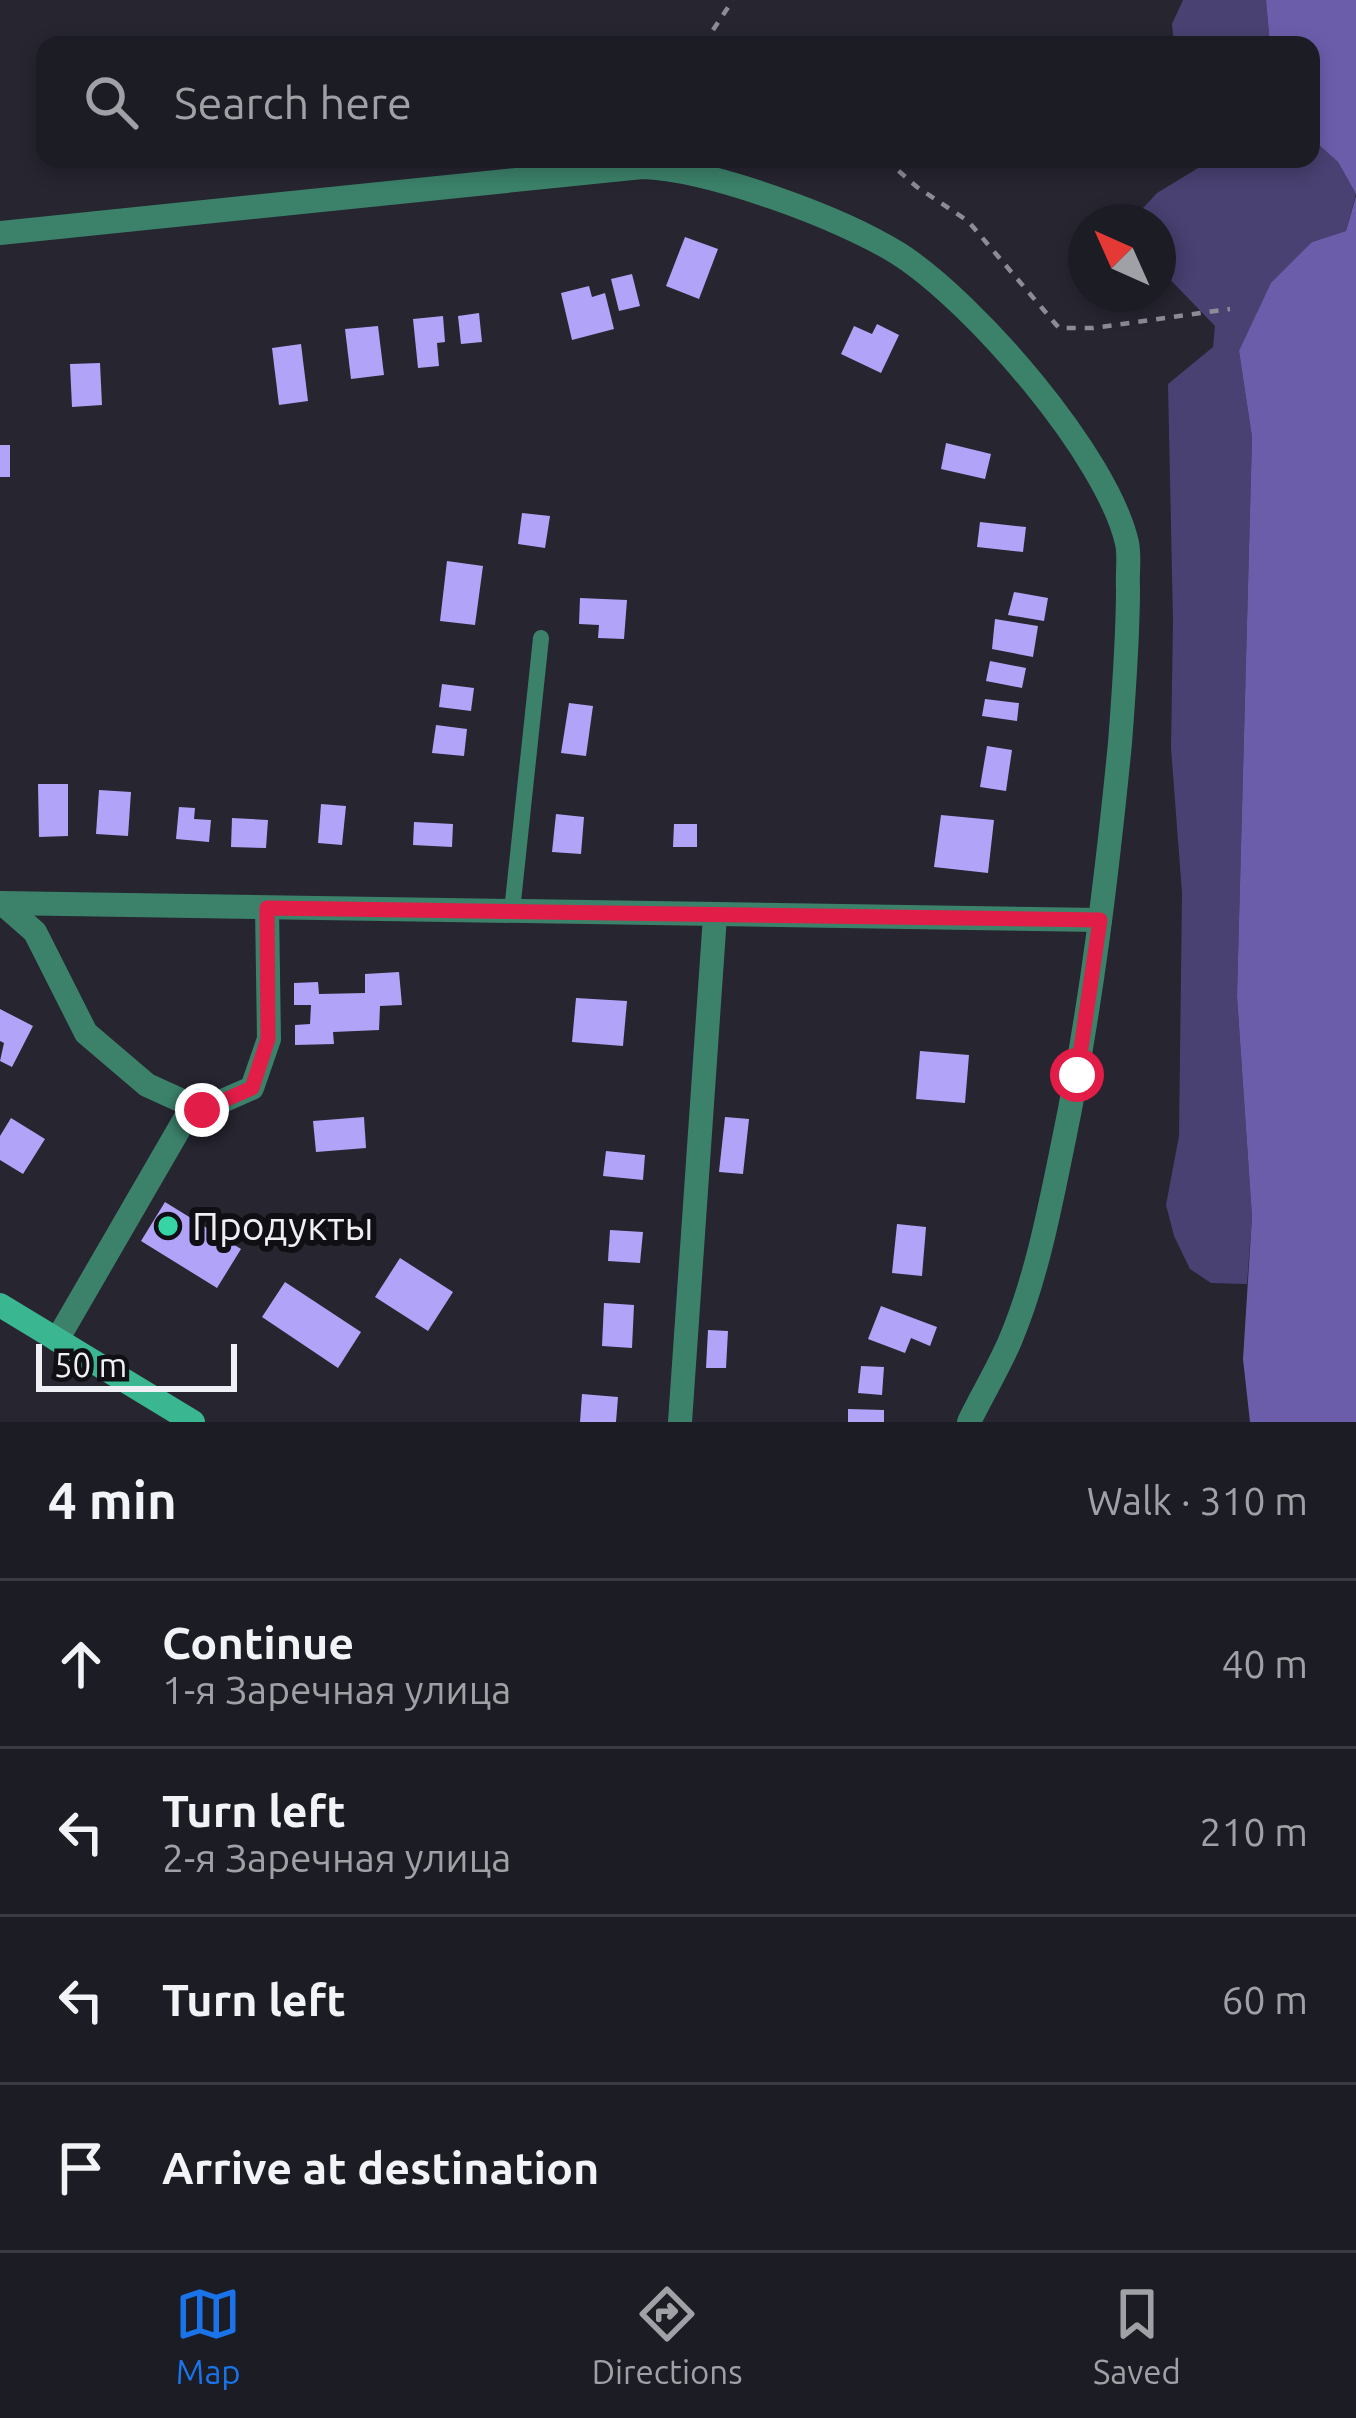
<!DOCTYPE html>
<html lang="en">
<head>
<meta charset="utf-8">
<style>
	body { margin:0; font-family:Ubuntu,sans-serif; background:#25252c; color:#f1f3f6 }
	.compass { position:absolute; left:1068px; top:204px; width:108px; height:108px; border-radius:50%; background:#1c1c24; box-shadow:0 6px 18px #0003; rotate:315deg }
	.scale { position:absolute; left:36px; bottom:30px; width:201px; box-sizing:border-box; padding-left:12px; border:6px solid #efeff6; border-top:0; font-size:33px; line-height:42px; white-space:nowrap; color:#efeff6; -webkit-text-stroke:9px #0f0f14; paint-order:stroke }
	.stop { position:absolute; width:36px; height:36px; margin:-27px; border:9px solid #e11d48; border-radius:50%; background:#fff }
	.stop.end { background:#e11d48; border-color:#fff; box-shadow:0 3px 12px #0008 }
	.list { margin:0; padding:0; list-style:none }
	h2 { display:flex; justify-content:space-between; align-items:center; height:156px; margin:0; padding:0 48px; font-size:51px }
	h2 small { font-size:39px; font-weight:400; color:#a0a1a6 }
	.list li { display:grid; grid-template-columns:78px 1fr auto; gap:36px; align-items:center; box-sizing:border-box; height:168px; padding:0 48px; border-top:3px solid #3a3a41 }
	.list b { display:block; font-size:45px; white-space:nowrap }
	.list p { margin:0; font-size:39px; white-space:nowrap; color:#a0a1a6 }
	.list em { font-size:39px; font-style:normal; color:#a0a1a6 }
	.icon { flex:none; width:66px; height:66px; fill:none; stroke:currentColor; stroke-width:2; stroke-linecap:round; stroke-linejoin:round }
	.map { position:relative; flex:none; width:1356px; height:1422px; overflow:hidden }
	.search { position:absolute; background:#1c1c24; box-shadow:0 6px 18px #0003; left:36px; right:36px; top:36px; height:132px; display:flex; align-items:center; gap:30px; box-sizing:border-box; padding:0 42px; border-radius:24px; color:#a0a1a6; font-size:45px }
	.sheet { height:828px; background:#1c1c24 }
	nav { display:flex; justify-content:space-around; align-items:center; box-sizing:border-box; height:168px; border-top:3px solid #3a3a41; background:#1c1c24; font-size:33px; color:#a0a1a6 }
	nav a { display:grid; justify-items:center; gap:6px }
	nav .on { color:#1a73e8 }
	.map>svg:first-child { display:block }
</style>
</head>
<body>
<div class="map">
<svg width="1356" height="1422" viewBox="0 0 1356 1422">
	<rect width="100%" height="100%" fill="#262530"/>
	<!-- green -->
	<g fill="#494172">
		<polygon points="1183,0 1266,0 1270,45 1174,45 1172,24"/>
		<polygon points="1311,138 1338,162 1356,194 1346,231 1312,242 1239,351 1252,437 1237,996 1252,1217 1247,1284 1211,1283 1190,1269 1174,1236 1166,1205 1179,1136 1182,893 1171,748 1173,621 1168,384 1213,347 1215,326 1158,267 1158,222 1131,221 1157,193 1213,159 1311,159"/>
	</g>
	<!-- water -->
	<g fill="#6c5dab">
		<polygon points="1266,0 1356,0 1356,194 1338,162 1311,138 1311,45 1270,45"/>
		<polygon points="1356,196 1356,1422 1250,1422 1243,1359 1252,1217 1237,996 1252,437 1239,351 1271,283 1312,242 1346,231"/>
	</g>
	<!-- building -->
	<g fill="#b1a4f8">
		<polygon points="685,237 718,249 699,299 666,286"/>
		<polygon points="632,274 640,306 619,311 611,279"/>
		<polygon points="589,286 592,297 605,293 614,329 572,340 561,293"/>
		<polygon points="479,313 482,342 461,344 458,316"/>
		<polygon points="443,316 445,342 437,343 439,366 418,368 413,319"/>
		<polygon points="877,324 899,335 881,373 841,354 854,326 872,334"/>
		<polygon points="378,326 384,375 351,379 345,329"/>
		<polygon points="301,344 308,401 279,405 272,348"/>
		<polygon points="100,363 102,405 72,407 70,364"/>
		<polygon points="946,443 991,454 985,479 941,469"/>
		<rect x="0" y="445" width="10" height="32"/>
		<polygon points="522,513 550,516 545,548 518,544"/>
		<polygon points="980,522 1026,527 1023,552 977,547"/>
		<polygon points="447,561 483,566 475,625 440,621"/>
		<polygon points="1014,592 1048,598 1044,621 1008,615"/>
		<polygon points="580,598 627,600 624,639 598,638 599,625 579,624"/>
		<polygon points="995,619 1038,626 1033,657 992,649"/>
		<polygon points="990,661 1026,668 1022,688 986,681"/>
		<polygon points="442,684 474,688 471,711 439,707"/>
		<polygon points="985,699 1019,703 1017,721 982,716"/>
		<polygon points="569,703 593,706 586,756 561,753"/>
		<polygon points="436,725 467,729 464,756 432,753"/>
		<polygon points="987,746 1012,750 1006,791 980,787"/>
		<polygon points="38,784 68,784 68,836 39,837"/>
		<polygon points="99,790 131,792 128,836 96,834"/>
		<polygon points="321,804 346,806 342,845 318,843"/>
		<polygon points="179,807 195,808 194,819 211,820 209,842 176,839"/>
		<polygon points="556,814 584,817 581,854 552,852"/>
		<polygon points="941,815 994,820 988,873 934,867"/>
		<polygon points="232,818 268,820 266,848 231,847"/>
		<polygon points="414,822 453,824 452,847 413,845"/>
		<polygon points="674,824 697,824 697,847 673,847"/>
		<polygon points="399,972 402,1005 380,1006 379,1030 333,1032 334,1044 295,1045 295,1025 310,1024 311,1005 294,1005 294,983 318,982 319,994 365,993 365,974"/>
		<polygon points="576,998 627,1001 623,1046 572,1042"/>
		<polygon points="0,1009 33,1026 12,1067 0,1061 4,1043 0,1041"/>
		<polygon points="920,1051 969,1055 965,1103 916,1099"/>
		<polygon points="364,1117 366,1148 316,1152 313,1121"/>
		<polygon points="725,1117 749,1119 743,1174 719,1172"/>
		<polygon points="11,1118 45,1139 23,1174 0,1160 0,1136"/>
		<polygon points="606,1151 645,1155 643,1180 603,1176"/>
		<polygon points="165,1202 241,1249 217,1288 141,1241"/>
		<polygon points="897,1224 926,1227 922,1276 892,1273"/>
		<polygon points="610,1230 643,1232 640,1263 608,1261"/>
		<polygon points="400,1258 453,1292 428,1331 375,1297"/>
		<polygon points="285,1282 361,1332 338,1368 262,1317"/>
		<polygon points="604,1303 634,1305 632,1348 602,1346"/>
		<polygon points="881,1306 937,1327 930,1346 911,1338 905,1353 868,1339"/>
		<polygon points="708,1330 728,1331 726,1368 706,1368"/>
		<polygon points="861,1366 884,1367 882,1395 858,1393"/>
		<polygon points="582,1394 618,1397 616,1422 580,1422"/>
		<polygon points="848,1409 884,1410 884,1422 848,1422"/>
	</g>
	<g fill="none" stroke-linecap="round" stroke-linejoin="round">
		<!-- path -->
		<g stroke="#8c8c95" stroke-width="4.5" stroke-dasharray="9 9" stroke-linecap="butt">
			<polyline points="703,45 733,0"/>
			<polyline points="885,159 917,187 968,221 1059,328 1093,328 1230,309"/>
		</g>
		<!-- service -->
		<polyline stroke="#3c826a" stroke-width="16" points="512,911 541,638"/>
		<!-- minor -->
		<g stroke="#3c826a" stroke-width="24">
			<path d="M0,233L642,167C709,169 842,218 899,254C974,302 1107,455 1127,543C1130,557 1127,574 1128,588C1128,640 1124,691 1120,743C1107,875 1091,1008 1064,1139C1050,1207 1037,1277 1010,1341C998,1369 982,1395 969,1422"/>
			<polyline points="0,903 1100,920"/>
			<polyline points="2,903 35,932 86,1033 147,1085 202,1110 252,1088 269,1039 267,908"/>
			<polyline points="57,1340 193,1105"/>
			<polyline points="680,1422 715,916"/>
		</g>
		<!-- secondary -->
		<polyline stroke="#3ab690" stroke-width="24" points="0,1305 193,1422"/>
	</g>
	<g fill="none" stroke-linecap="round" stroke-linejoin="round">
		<!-- route -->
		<polyline stroke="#e11d48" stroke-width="15" points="202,1110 252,1088 268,1039 267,908 1100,920 1077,1075"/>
	</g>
	<!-- markers -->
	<circle fill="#37d4a6" stroke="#0f0f14" stroke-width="4.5" cx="168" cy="1226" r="12"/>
	<g text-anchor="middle" stroke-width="12" stroke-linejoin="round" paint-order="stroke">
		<!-- poi labels -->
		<g font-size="39" fill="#efeff6" stroke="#0f0f14" text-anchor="start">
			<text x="192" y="1240">Продукты</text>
		</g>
	</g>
</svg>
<svg class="compass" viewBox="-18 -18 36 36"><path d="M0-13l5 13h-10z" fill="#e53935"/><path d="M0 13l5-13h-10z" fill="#a0a1a6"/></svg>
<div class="scale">50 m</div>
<div class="stop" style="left:1077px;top:1075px"></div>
<div class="stop end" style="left:202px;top:1110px"></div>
<div class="search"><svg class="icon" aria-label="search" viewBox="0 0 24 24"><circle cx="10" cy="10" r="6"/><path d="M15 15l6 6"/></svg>Search here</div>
</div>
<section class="sheet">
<h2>4 min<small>Walk · 310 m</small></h2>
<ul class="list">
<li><svg class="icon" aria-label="ahead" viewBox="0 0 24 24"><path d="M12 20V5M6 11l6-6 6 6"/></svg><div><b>Continue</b><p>1-я Заречная улица</p></div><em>40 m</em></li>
<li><svg class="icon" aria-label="left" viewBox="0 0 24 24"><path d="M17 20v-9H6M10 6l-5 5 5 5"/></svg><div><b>Turn left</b><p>2-я Заречная улица</p></div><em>210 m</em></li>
<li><svg class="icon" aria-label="left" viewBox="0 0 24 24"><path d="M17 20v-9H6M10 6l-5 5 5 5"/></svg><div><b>Turn left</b></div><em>60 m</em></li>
<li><svg class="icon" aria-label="arrive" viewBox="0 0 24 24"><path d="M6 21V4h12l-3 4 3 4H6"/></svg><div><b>Arrive at destination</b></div></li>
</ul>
</section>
<nav>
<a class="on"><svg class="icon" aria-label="map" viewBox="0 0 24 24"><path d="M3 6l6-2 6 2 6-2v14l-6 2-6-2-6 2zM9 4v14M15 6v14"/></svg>Map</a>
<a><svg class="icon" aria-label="directions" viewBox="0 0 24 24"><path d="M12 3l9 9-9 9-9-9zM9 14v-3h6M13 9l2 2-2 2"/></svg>Directions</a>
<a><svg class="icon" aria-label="saved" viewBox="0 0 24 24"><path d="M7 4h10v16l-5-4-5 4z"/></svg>Saved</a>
</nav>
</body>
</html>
